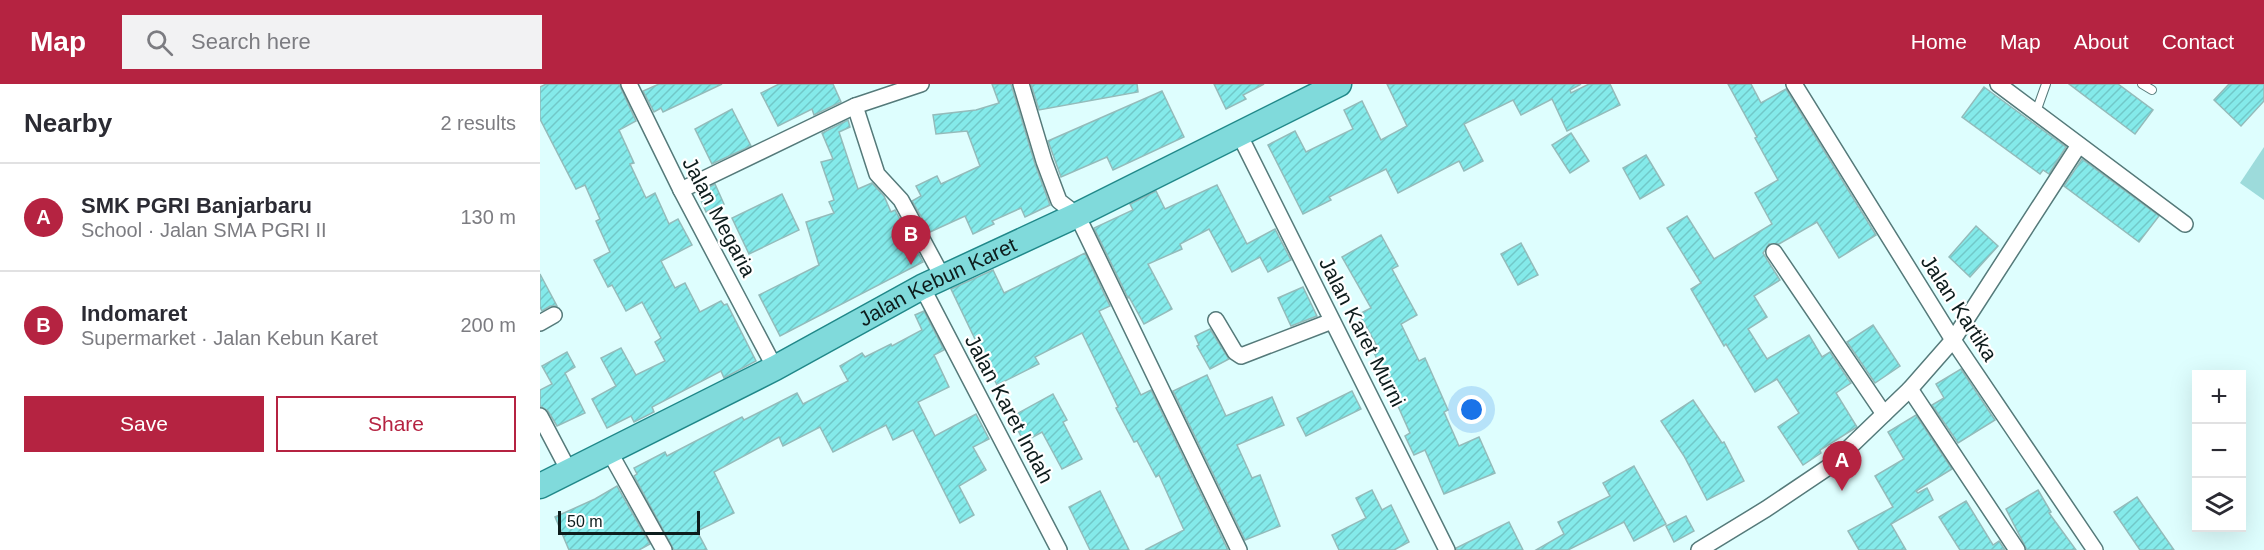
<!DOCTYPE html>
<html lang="en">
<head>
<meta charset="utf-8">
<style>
	body { margin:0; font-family:Helvetica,sans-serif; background:#f2f2f3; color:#2b2b33 }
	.controls { position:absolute; right:18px; bottom:18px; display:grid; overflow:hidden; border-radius:0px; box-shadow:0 6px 24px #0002 }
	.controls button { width:54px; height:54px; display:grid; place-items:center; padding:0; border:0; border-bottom:2px solid #e1e1e2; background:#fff; color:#2b2b33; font:30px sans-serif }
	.scale { position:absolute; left:18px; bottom:15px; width:142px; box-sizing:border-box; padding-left:6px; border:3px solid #0d1c1c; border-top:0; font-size:16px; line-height:21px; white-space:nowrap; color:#0d1c1c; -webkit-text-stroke:4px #fff; paint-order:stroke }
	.you { position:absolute; left:932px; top:326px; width:21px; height:21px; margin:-15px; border:4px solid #fff; border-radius:50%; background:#1a73e8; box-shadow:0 0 0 9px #1a73e833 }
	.badge { display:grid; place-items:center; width:39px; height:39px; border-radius:50%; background:#b52341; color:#fff; font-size:20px; font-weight:700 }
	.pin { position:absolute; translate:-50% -50px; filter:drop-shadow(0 2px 3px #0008) }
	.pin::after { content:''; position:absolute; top:32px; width:21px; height:18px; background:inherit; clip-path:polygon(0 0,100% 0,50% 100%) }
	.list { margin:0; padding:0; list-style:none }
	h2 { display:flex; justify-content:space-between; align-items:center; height:78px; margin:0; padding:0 24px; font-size:26px }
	h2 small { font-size:20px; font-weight:400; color:#7c7c81 }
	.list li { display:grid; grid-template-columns:39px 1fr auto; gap:18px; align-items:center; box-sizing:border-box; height:108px; padding:0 24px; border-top:2px solid #e1e1e2 }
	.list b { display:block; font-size:22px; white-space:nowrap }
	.list p { margin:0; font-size:20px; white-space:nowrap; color:#7c7c81 }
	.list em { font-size:20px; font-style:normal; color:#7c7c81 }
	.actions { display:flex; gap:12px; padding:18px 24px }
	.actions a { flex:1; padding:14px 0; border:2px solid #b52341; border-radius:0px; text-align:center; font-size:21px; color:#b52341 }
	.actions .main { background:#b52341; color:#fff }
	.icon { flex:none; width:33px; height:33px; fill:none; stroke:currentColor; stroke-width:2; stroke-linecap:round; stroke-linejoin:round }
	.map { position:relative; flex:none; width:1724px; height:466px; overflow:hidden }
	header { display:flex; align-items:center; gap:36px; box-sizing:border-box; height:84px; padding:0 30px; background:#b52341; color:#fff }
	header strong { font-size:28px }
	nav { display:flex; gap:33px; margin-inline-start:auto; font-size:21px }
	.search { width:420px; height:54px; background:#f2f2f3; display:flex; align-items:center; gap:15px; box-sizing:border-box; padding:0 21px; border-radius:0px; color:#7c7c81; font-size:22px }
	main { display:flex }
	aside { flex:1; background:#fff }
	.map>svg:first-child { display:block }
</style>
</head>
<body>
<header>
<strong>Map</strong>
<div class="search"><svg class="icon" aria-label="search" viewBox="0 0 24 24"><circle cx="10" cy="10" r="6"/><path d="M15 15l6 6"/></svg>Search here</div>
<nav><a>Home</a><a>Map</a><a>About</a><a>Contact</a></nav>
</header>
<main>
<aside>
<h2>Nearby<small>2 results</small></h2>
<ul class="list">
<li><span class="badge">A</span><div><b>SMK PGRI Banjarbaru</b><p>School · Jalan SMA PGRI II</p></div><em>130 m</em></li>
<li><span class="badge">B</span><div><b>Indomaret</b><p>Supermarket · Jalan Kebun Karet</p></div><em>200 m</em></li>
</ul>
<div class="actions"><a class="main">Save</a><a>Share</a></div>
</aside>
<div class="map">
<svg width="1724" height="466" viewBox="0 0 1724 466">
	<defs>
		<pattern id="building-hatch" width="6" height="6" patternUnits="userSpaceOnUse" patternTransform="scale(1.5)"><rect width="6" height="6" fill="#84eaea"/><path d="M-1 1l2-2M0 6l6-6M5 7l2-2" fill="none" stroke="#71c8c8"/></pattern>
	</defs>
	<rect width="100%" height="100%" fill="#defefe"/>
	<!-- grass -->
	<polygon fill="#9ddbdb" points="1724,63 1724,116 1700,99"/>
	<!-- building -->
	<g fill="url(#building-hatch)" stroke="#94bbba" stroke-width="1.5">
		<polygon points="6,0 79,0 96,37 79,46 94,79 90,80 106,114 115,109 129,140 138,135 152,161 121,177 135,204 145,199 160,228 181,217 184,221 187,220 216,277 184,294 181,287 112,323 114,328 94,338 91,332 67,344 52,315 76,302 61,274 81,264 96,291 125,277 115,258 121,254 102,218 86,227 72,201 68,203 54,176 70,168 56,137 60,135 45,101 36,105 0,35 0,3"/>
		<polygon points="119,0 182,0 123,28 121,24 114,28 103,7"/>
		<polygon points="239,0 293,0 301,18 274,31 272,25 238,42 221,9"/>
		<polygon points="452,0 471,0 495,80 510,121 485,133 481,124 452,137 454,140 433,150 425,132 390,148 372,117 381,112 376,102 397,92 401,100 440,82 427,47 396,50 393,31 436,26 459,19"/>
		<polygon points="491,0 597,0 598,8 499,26"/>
		<polygon points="674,0 724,0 703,11 706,15 686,25"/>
		<polygon points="847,0 1041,0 1030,6 1031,9 1049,0 1070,0 1080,21 1027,47 1012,15 981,31 973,16 924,40 943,77 924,87 919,77 858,109 846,85 789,113 791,116 763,130 728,61 755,47 766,68 813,45 804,26 822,17 841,56 867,42"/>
		<polygon points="1188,0 1211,0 1221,19 1246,5 1336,151 1299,174 1277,138 1239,160 1229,160 1223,169 1240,196 1214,212 1227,233 1208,245 1227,275 1269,251 1282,273 1290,268 1311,299 1296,309 1317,343 1280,366 1281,369 1263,381 1238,343 1259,329 1237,295 1215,308 1186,260 1184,262 1151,205 1161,199 1127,144 1147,132 1174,175 1232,140 1215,109 1238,96 1215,54 1217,53"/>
		<polygon points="1529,0 1578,0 1613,26 1595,50"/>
		<polygon points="1689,0 1724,0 1724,17 1701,42 1674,16"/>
		<polygon points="1444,3 1526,63 1509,90 1503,86 1500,90 1422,33"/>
		<polygon points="622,7 644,53 573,86 567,73 521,93 508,57"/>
		<polygon points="192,25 211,62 172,80 155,45"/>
		<polygon points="308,36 310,43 299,48 318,105 332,99 344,112 351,128 355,126 383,178 240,252 219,211 279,181 266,138 294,129 289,118 294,116 281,78 293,75 282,49"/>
		<polygon points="1031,49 1049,77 1030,89 1012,61"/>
		<polygon points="1106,71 1124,101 1100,115 1083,84"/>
		<polygon points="1542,75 1619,132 1599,158 1524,102"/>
		<polygon points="175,100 184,120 166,128 158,109"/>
		<polygon points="677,101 707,160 735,145 751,176 728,188 720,173 692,188 669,145 640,160 642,165 608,180 632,225 604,240 589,213 588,214 554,144 593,126 590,120 616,107 625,125"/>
		<polygon points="242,110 259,146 209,170 192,134"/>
		<polygon points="1436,142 1458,162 1430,193 1409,173"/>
		<polygon points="841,151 858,182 852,185 877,231 861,240 879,277 885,274 908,326 904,328 919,362 939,353 955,389 904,410 885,366 874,371 865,352 870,349 831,262 836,260 819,230 831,224 802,173"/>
		<polygon points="981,159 998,191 978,201 961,170"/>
		<polygon points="545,169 570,222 559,227 601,311 611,306 688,466 605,466 644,446 619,391 616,393 597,357 594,358 576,324 578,323 542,249 495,273 499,280 457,301 411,205 453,186 464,209"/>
		<polygon points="0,190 17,222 10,222 2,227 0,223"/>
		<polygon points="763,203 777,232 751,242 738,214"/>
		<polygon points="384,227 404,266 394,271 409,303 378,318 395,352 436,330 449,355 433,363 446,386 419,402 434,431 420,439 373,346 353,356 346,341 293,368 280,343 243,362 239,353 174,388 194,429 157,447 167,466 134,466 94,392 97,390 94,384 125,368 127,372 202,333 204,336 257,309 263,320 308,297 300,282 322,269 325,273 351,260 352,262 382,246 375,231"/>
		<polygon points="1333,241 1360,282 1335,299 1307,258"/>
		<polygon points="670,245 689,275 670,285 657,262 659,261 655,252"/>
		<polygon points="27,268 35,283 25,289 45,329 17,342 8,327 0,322 0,306 12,300 2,282"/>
		<polygon points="1421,285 1455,336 1418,359 1392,321 1404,314 1396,300"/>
		<polygon points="667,291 686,332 732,313 744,341 697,361 712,394 720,391 740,442 705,456 633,307"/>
		<polygon points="812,307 821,325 766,352 757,334"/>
		<polygon points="513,310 527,336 523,338 542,375 522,385 502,348 484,358 471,333"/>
		<polygon points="1153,316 1182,359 1184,358 1204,397 1167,416 1144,372 1121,337"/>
		<polygon points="1376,331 1412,385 1376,407 1378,409 1387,404 1393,416 1351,440 1366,466 1319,466 1308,447 1353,423 1335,392 1364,375 1348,348"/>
		<polygon points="1094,382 1126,440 1094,457 1084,438 1028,466 996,466 1024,450 1018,438 1070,412 1063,399"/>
		<polygon points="77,402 110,460 99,466 29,466 15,433 55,415"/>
		<polygon points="832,406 842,426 851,421 869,458 854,466 799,466 792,451 826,434 816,414"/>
		<polygon points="1498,406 1511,428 1509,429 1536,466 1487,466 1466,425"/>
		<polygon points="560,407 589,466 550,466 529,423"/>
		<polygon points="1597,413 1634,466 1600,466 1574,428"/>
		<polygon points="1426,417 1453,461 1459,457 1465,466 1420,466 1399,433"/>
		<polygon points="1146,432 1154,447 1134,458 1126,442"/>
		<polygon points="969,438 983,466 917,466 916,464"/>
	</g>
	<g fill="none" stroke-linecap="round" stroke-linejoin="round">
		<defs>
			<g id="lane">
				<polyline points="1602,0 1612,6"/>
				<polyline points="1496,28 1506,0"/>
			</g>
			<g id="street">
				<polyline points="89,0 141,106 235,284"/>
				<polyline points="381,0 315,22 337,90 361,116 403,194"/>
				<polyline points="481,0 504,77 519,117 537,131 699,466"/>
				<polyline points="1254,0 1413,256 1555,466"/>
				<polyline points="1458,0 1645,140"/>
				<polyline points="699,50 907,466"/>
				<polyline points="141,106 315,22"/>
				<polyline points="1234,168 1344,330"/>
				<polyline points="382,203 519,466"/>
				<polyline points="676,236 695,268 701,272 792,237"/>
				<polyline points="0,239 14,231"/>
				<polyline points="1370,305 1477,466"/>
				<polyline points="0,332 29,387"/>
				<polyline points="69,367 124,466"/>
				<polyline points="1159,466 1226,425 1290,382 1370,305 1413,256 1539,61"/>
			</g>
			<g id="primary">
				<path id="s1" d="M0,402L235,284L382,203L537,131L799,0"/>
			</g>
		</defs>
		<!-- lane casing -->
		<use href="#lane" stroke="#557a7a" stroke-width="10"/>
		<!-- street casing -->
		<use href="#street" stroke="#557a7a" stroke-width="18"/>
		<!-- primary casing -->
		<use href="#primary" stroke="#208889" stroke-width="27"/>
		<!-- lane -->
		<use href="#lane" stroke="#fff" stroke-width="8"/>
		<!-- street -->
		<use href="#street" stroke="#fff" stroke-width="15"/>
		<!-- primary -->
		<use href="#primary" stroke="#80dadb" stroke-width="24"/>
	</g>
	<g text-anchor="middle" stroke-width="4.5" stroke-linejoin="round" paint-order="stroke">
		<!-- street labels -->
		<g font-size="21" fill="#0d1c1c" stroke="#fff">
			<text transform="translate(179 133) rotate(62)" y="7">Jalan Megaria</text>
			<text dy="7" stroke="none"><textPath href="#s1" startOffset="447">Jalan Kebun Karet</textPath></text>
			<text transform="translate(1419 224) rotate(57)" y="7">Jalan Kartika</text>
			<text transform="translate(822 248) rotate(63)" y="7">Jalan Karet Murni</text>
			<text transform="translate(469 325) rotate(62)" y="7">Jalan Karet Indah</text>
		</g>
	</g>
</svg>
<div class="controls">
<button>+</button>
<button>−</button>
<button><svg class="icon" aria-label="layers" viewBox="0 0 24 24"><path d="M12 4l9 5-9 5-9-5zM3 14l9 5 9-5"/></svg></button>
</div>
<div class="scale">50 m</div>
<div class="you"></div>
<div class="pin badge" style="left:1302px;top:407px">A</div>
<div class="pin badge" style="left:371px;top:181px">B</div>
</div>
</main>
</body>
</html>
